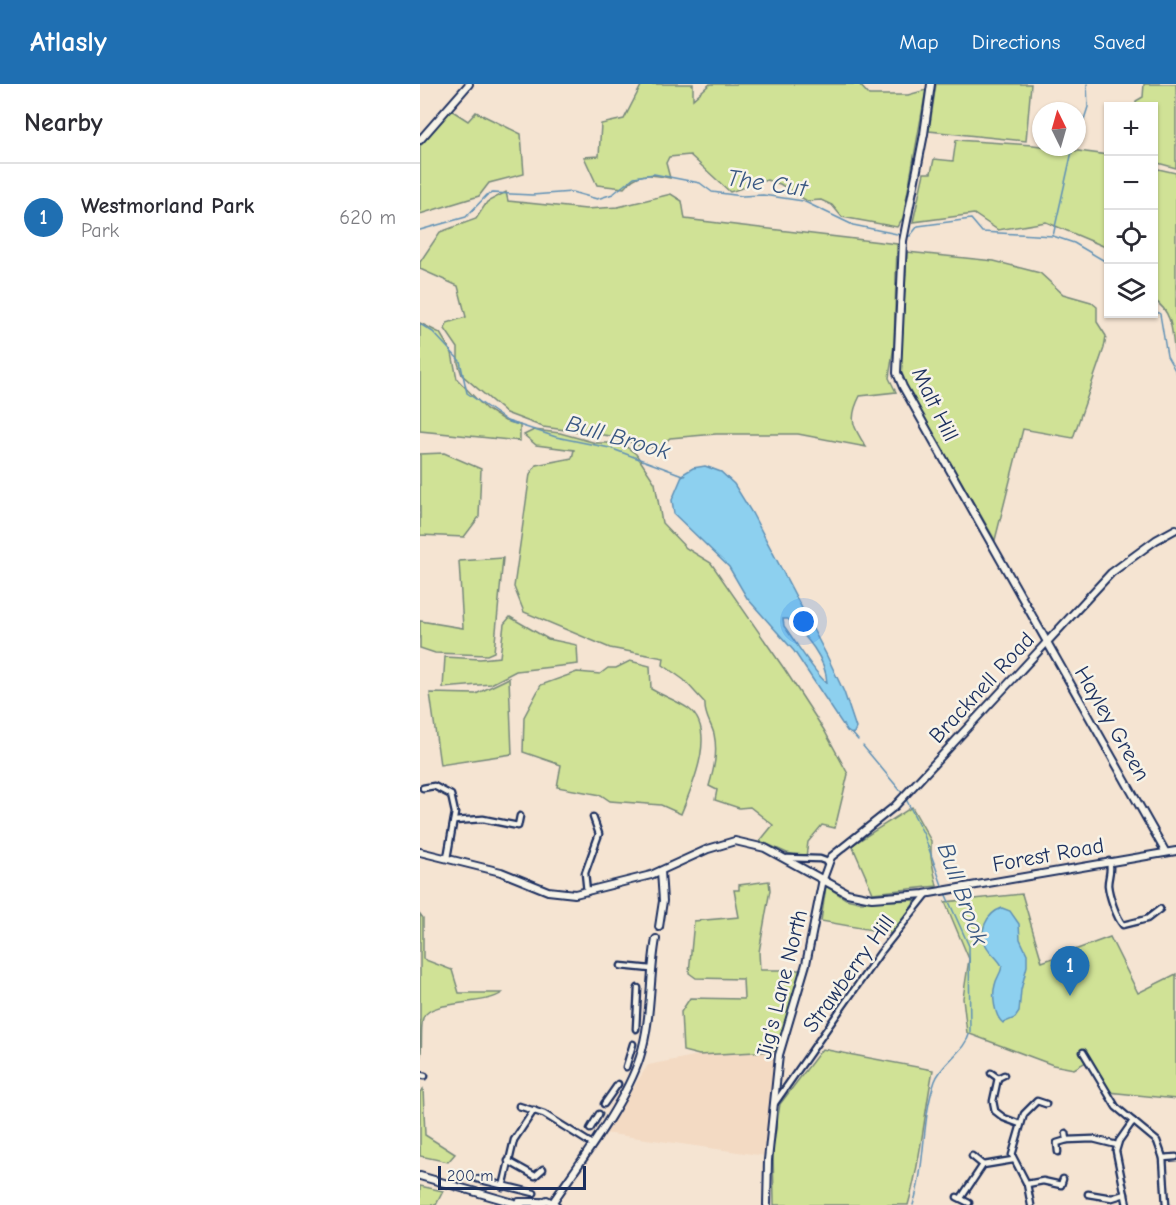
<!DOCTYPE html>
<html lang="en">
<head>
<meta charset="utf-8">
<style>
	body { margin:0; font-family:"Comic Neue",sans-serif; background:#f7f7f7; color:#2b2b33 }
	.controls { position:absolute; right:18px; top:18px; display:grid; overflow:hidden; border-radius:0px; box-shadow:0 2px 4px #0004 }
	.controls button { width:54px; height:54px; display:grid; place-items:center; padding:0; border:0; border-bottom:2px solid #e1e1e2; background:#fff; color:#2b2b33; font:30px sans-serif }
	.compass { position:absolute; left:612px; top:18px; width:54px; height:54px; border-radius:50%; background:#fff; box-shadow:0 2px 4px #0004; rotate:355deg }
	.scale { position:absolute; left:18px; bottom:15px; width:148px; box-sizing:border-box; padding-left:6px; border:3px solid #1b2f5e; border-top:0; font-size:16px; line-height:21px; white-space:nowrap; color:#1b2f5e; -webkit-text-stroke:4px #f7f3e8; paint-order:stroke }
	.you { position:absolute; left:384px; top:538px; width:21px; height:21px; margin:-15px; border:4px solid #fff; border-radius:50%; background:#1a73e8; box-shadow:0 0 0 9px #1a73e833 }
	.badge { display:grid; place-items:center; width:39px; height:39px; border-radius:50%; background:#1f6fb2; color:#fff; font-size:20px; font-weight:700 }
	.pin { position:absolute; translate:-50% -50px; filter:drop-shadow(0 2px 3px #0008) }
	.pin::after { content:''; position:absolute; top:32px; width:21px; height:18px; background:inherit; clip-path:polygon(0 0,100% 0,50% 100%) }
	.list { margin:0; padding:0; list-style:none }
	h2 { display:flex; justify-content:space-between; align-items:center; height:78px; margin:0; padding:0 24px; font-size:26px }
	h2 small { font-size:20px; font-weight:400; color:#7c7c81 }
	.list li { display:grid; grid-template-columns:39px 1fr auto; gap:18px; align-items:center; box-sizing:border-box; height:108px; padding:0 24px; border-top:2px solid #e1e1e2 }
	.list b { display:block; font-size:22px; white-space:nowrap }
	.list p { margin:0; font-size:20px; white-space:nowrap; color:#7c7c81 }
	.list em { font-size:20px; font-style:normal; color:#7c7c81 }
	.icon { flex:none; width:33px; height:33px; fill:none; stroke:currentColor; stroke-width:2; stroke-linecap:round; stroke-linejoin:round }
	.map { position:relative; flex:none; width:756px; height:1121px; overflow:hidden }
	header { display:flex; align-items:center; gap:36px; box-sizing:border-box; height:84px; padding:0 30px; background:#1f6fb2; color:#fff }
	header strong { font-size:28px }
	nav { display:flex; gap:33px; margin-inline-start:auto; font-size:21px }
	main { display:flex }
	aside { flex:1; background:#fff }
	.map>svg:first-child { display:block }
</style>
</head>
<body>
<header>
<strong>Atlasly</strong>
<nav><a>Map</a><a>Directions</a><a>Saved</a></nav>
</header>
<main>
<aside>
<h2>Nearby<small></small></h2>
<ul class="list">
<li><span class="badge">1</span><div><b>Westmorland Park</b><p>Park</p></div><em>620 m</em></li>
</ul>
</aside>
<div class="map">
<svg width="756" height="1121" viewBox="0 0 756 1121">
	<rect width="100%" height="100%" fill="#f5e4d2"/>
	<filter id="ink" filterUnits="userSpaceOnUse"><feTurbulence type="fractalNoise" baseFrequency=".0167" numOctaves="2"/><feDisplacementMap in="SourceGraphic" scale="12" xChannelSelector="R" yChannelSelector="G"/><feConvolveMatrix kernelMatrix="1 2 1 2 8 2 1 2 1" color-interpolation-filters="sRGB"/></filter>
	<g filter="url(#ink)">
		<!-- built -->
		<polygon fill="#f3dac3" points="357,967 346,1072 184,1049 228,981 279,971"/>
		<!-- green -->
		<g fill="#d0e296" stroke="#76887a" stroke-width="1.5">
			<path d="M222,0H273V15L290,0H439L449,11H488L506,6L483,134L477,143L422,133L412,121L401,116L387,117L360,100L347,96L310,108L270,71L249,73L246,79L250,94C230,90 218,87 204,104L177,101L164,73L179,72L181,40L204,35Z"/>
			<polygon points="516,0 611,0 606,57 509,47"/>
			<polygon points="724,0 756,0 756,84 734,78 734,22 716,22 716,17 723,13"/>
			<polygon points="31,26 48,37 56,28 101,50 104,90 69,99 59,112 0,130 0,62"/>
			<polygon points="536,56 613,61 688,71 688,164 626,138 578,146 554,130 493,138 504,89 511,89 514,75 533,77"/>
			<path d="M734,84L756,89V278C751,254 756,230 734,216Z"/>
			<path d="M86,108L88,117L166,125L198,123L251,110L262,117L265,135L477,160L474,261L469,294L476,308L440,312C428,335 433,343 446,363L378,350H296L250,354L241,362L224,364L198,353L123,343L86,329L42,291L38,279V264L25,245L27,239L46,233L38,202L0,185V178L20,148L56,135L67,118Z"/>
			<polygon points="487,168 574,177 620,189 643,210 671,218 677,223 677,238 686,252 684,264 653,354 603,345 575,456 480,291"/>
			<polygon points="0,239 20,249 32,269 37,295 66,325 85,337 100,341 100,357 0,347"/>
			<path d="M114,346L140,349L176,359H201L216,370L235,399L242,439L266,464L291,479L365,586L404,646L428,690L415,744L402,741L388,758L386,773L367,769L340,757L353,741L330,723L319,724L295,716L297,706L289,702C294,685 298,668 294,650C291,639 284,631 285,619L264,596L243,581L244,574L190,564L104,528L94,503L110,390L116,381L152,374L154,366L116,361L104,351Z"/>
			<polygon points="24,369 61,385 59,433 44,453 0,451 0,370"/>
			<polygon points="83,474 74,568 67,571 15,569 0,564 0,537 43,544 39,477"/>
			<polygon points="90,533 128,555 157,561 158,580 96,587 71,600 23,604 25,573 60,575 80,573 84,540"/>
			<path d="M210,577L230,582L231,605C243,612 258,617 269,625C298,647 271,705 261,730L241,721L190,717L181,711L137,703L141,681L103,668L104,633L121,601L157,588L180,590L188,584H196Z"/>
			<polygon points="89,594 92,670 20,681 10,609 56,610"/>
			<polygon points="492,723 511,757 511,774 517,802 453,809 432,761"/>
			<polygon points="349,797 350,806 339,868 340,886 382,886 357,967 279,971 263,967 261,928 270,914 324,915 323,895 276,894 269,889 274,837 319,833 314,806 319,806 319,801"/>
			<polygon points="406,802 426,815 439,818 496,816 474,850 401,837"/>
			<polygon points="602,810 622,878 690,853 718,909 756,890 756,1015 688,1008 671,975 654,985 633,981 547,949 543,914 549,875 525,818"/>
			<path d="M0,830L3,834V875L32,886L39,909H82C65,922 11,915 3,934C0,945 3,963 0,975Z"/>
			<path d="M402,965L513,986C504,1031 501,1077 488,1121H354L353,1064L360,1020Z"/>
			<polygon points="3,1005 5,1051 35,1070 28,1078 0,1072 0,1008"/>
			<polygon points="0,1102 23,1107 16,1121 0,1121"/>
		</g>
		<!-- water -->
		<g fill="#8dd0ef" stroke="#5f90b5" stroke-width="1.5" fill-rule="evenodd">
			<path d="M285,382L301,388L314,400L332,429L406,570L424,608L436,644L433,651L427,647L374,567L327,514L309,483L254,430L252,416L263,390L273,384ZM363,535H368C386,552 406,574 407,599C397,593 373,554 364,542Z"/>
			<path d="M582,824L590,827L599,840L600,855L607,870V882L601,906L599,928L595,934L583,939C574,932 572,911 575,901C576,894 581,890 582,882C578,874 571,870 567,863C557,848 567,829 582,824Z"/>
		</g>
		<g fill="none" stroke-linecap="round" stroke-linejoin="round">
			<!-- stream -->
			<g stroke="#5f90b5" stroke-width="1.5">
				<polyline points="657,57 668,23 667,0"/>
				<polyline points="0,146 46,133 67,111 73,109 112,111 152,108 177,115 193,110 214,93 234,90 280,99 292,108 322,112 343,111 383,117 433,141 482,151"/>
				<polyline points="486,152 490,152 498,142 551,135 562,148 633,152 654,159 688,179"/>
				<polyline points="633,152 653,63"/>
				<polyline points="734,226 740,230 747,272 756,288"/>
				<polyline points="0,240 13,248 40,277 47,309 87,337 136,353 190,364 265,392"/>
				<polyline points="432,649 438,656"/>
				<polyline points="443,662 484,711"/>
				<polyline points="486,715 504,751 523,804"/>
				<path d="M493,1121C506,1081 501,1037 515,997C522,978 545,968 550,948L549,862L525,809"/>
			</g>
			<defs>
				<g id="street">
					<polyline points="3,704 14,702 31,711 35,729 27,774"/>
					<polyline points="34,737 63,735 98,742 100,732"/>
					<polyline points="367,774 400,775 408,778"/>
					<path d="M689,777C692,787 688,792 688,801C689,811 696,833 703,841L727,835L740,825"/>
					<polyline points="167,808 165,789 179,750 173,733"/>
					<polyline points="201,882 231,885"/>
					<polyline points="216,945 218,904"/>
					<polyline points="663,968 696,1023 737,1057 743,1074 746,1121"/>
					<polyline points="206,983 213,960"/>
					<polyline points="571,989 578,994 584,991"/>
					<polyline points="0,991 5,992"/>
					<polyline points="578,994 573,1017 575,1027 584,1034 600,1040"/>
					<polyline points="355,1019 460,869 507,810"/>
					<polyline points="184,1020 198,1000"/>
					<polyline points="99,1022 124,1030 172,1060"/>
					<polyline points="170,1045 179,1030"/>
					<polyline points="646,1049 647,1056 673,1055 697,1061"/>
					<polyline points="638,1068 637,1059 647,1056"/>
					<polyline points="552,1072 563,1081"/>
					<polyline points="743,1074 756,1073"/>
					<polyline points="88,1077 115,1092 123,1085"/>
					<polyline points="57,1095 114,1109"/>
					<polyline points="607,1100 623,1097 641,1101 643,1095"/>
					<polyline points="83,1103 94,1056 114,1026"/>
					<polyline points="668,1110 692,1114 705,1110"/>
					<polyline points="537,1113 549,1119"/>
					<polyline points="541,1114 563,1081 593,1076"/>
					<polyline points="611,1121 607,1100 592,1071 604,1030 617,1017 626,1020"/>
					<polyline points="707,1121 696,1067 699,1057 713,1037"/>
				</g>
				<g id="secondary">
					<polyline points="511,0 504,50 483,157 477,289 483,303 745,767"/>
					<polyline points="0,56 49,0"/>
					<polyline points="0,768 81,788 128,807 155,810 231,791 288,765 315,757 345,764 427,809 452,814 504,810 756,767"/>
					<polyline points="239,843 243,817 241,787"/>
					<polyline points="0,1092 101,1121"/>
					<polyline points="99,1118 119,1118"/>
					<path d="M133,1118C160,1078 206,1018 220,973C232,935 229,894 236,855"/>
					<polyline points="116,1121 127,1116 136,1121"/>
					<polyline points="347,1121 348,1076 359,971 386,880 403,795 411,773 475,722 691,489 736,456 756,445"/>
				</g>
			</defs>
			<!-- street casing -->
			<use href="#street" stroke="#1b2f5e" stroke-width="9"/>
			<!-- secondary casing -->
			<use href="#secondary" stroke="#1b2f5e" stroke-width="10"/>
			<!-- street -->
			<use href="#street" stroke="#f7f3e8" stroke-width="4.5"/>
			<!-- secondary -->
			<use href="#secondary" stroke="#f7f3e8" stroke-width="6"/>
		</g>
	</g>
	<g text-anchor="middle" stroke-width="5" stroke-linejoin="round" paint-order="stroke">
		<!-- street labels -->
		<g font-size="22" fill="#1b2f5e" stroke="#f7f3e8">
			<text transform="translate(516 320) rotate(64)" y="8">Malt Hill</text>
			<text transform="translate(561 603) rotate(-47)" y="8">Bracknell Road</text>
			<text transform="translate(693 639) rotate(60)" y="8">Hayley Green</text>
			<text transform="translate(628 770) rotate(-10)" y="8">Forest Road</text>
			<text transform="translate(428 889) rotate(-54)" y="8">Strawberry Hill</text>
			<text transform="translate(361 900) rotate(-76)" y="8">Jig's Lane North</text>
		</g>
		<!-- water labels -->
		<g font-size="24" font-style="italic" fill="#385782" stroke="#f7f3e8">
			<text transform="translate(347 99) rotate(8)" y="8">The Cut</text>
			<text transform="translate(198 353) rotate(16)" y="8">Bull Brook</text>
			<text transform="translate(543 810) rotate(70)" y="8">Bull Brook</text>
		</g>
	</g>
</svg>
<div class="controls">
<button>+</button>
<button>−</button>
<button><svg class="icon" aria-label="locate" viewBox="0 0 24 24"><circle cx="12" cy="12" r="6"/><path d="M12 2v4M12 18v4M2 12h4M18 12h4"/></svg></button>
<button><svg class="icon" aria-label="layers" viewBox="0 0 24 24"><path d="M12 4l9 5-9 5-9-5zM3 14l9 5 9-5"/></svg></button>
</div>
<svg class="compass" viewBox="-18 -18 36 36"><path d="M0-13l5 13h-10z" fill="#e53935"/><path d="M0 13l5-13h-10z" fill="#7c7c81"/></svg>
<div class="scale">200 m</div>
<div class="you"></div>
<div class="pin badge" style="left:650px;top:912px">1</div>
</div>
</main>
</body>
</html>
